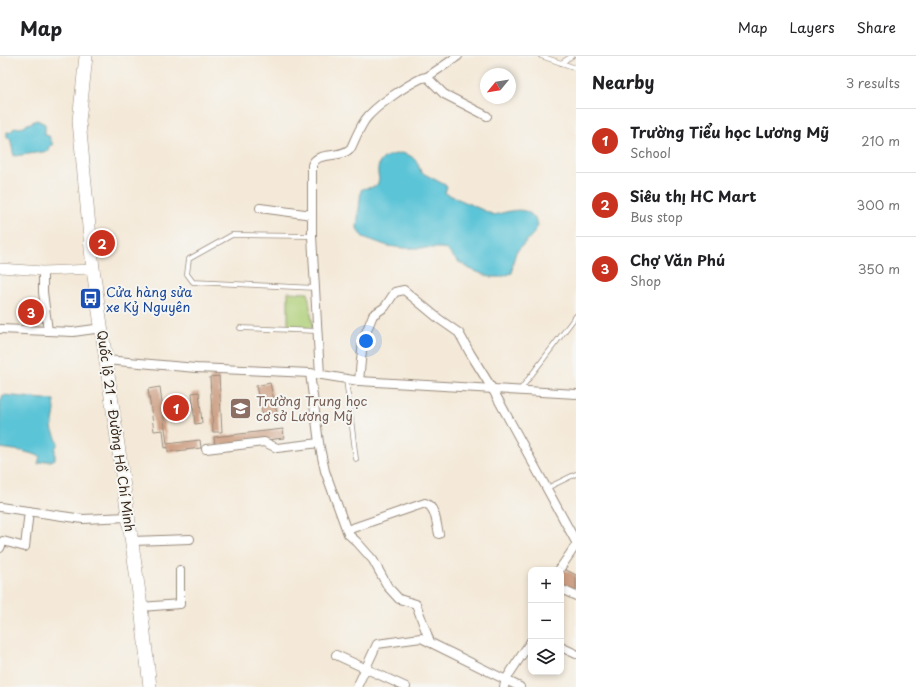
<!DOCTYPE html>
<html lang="en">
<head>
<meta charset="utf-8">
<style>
	body { margin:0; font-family:"Playpen Sans",sans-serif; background:#f6f6f6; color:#202124 }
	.controls { position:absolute; right:12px; bottom:12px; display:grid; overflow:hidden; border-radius:8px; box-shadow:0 2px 6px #0003 }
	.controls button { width:36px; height:36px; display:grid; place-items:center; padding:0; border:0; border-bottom:1px solid #e0e0e0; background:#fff; color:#202124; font:20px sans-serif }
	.compass { position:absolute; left:480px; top:12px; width:36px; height:36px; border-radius:50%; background:#fff; box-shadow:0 2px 6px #0003; rotate:240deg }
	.you { position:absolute; left:366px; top:285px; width:14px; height:14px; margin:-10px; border:3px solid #fff; border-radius:50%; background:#1a73e8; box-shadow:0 0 0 6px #1a73e833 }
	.badge { display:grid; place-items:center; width:26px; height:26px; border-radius:50%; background:#c8321e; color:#fff; font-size:13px; font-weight:700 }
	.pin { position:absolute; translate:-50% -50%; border:2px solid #fff; box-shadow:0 1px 4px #0006 }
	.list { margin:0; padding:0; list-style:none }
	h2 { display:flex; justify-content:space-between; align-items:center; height:52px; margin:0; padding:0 16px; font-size:17px }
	h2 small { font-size:13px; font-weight:400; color:#757577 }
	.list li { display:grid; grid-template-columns:26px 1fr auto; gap:12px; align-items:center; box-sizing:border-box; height:64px; padding:0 16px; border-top:1px solid #e0e0e0 }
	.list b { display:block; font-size:15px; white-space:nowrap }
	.list p { margin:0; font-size:13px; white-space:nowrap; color:#757577 }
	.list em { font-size:13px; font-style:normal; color:#757577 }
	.icon { flex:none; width:22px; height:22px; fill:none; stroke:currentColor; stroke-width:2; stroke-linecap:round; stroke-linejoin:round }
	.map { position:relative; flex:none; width:576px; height:631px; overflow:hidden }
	header { display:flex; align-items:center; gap:24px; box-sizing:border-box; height:56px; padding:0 20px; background:#fff; border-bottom:1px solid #e0e0e0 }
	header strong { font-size:19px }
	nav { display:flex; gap:22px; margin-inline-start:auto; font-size:14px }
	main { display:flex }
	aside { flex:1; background:#fff }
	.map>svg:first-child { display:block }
</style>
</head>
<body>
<header>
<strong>Map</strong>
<nav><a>Map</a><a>Layers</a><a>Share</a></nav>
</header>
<main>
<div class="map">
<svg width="576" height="631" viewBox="0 0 576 631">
	<rect width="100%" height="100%" fill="#f6f6f2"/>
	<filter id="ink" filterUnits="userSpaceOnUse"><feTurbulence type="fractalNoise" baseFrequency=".025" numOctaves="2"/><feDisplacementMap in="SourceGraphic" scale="8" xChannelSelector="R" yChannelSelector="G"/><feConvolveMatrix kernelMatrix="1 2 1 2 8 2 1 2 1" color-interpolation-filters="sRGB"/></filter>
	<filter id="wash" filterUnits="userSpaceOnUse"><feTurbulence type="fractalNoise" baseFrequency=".012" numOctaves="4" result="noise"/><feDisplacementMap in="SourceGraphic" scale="16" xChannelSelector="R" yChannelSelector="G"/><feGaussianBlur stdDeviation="0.9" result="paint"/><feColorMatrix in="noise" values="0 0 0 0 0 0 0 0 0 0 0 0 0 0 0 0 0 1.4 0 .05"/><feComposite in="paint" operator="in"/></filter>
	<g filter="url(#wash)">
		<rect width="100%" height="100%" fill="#f4e9d8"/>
		<!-- green -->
		<polygon fill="#adce76" stroke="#747c4a" points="288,236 308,237 313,272 288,272"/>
		<!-- water -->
		<g fill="#5bc4d7" stroke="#4b777a">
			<polygon points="37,64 45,68 45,79 49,80 53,89 50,90 49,95 14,100 10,82 7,82 7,76 10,76 15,71 19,72"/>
			<path d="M401,97C414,99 417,105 421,116L447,130L445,137L494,159C511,155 530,147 538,169L534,177L516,196L513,206L512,217L501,221H490L470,213L456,204L447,194L442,192H404L388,190L363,181L360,178L357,172L361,134C366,130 374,134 378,127C379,124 379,121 378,118C377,101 387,100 401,97Z"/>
			<polygon points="3,339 54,344 55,354 52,372 58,387 55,393 55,403 51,405 44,405 38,408 40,400 22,395 0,392 0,347"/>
		</g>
		<g id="blocks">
			<!-- building -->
			<g fill="#cea085">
				<polygon points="219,320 222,376 213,376 210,321"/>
				<polygon points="270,327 277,357 263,360 256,330"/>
				<polygon points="160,331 167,388 200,384 201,392 168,396 168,391 165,392 163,374 154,375 148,333"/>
				<polygon points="199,336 202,367 195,368 192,337"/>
				<polygon points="283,373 284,382 215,390 214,381"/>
				<polygon points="564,513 576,519 576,536 561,529 561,520"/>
			</g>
		</g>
	</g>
	<g filter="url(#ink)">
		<use href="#blocks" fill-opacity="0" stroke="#988a7b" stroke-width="1"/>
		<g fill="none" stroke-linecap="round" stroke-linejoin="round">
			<defs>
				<g id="service">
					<polyline points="541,0 576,12"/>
					<polyline points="561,7 572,0"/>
					<polyline points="312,180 232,179 189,203 187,218 193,226 316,232"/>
					<polyline points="240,272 317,275"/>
					<polyline points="346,323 356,403"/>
					<polyline points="520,334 576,260"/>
					<polyline points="547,432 576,418"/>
				</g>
				<g id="minor">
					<polyline points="427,21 458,0"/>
					<polyline points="260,152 312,159"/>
					<polyline points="43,215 43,236 48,275"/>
					<polyline points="0,273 73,276 102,272"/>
					<polyline points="106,304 196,312 310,317 359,325 576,338"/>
					<polyline points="310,317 319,387 325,415 348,478 357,486 373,504 388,531 399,543 416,548 430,586"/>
					<path d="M320,319L312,180V109C318,94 339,104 351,92C355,83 359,73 365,64C375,50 407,29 422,22L427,21L444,38L487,60"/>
					<polyline points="359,325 363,284 373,259 385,251 395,236 404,234 439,263 459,277 470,297 493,334 576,486"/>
					<polyline points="206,393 264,386 277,392 319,387"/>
					<polyline points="0,451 83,463 128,461"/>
					<path d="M347,474L425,447C436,451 436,467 439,478"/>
					<polyline points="132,485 190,483"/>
					<polyline points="0,492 3,485 25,491 29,455"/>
					<polyline points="559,514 576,489"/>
					<polyline points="561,533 576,540"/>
					<polyline points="141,551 180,548 180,514"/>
					<polyline points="561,591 576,598"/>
					<polyline points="336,599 406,631"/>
					<polyline points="357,631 377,588 421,582 520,631"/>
					<polyline points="504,631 506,623 531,585"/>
				</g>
				<polyline id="tertiary" points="0,212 43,215 93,213"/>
				<polyline id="trunk" points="86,0 79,65 93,213 141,551 150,631"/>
			</defs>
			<!-- service casing -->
			<use href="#service" stroke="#988a7b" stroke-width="5.5"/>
			<!-- minor casing -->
			<use href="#minor" stroke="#988a7b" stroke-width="10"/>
			<!-- tertiary casing -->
			<use href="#tertiary" stroke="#988a7b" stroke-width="10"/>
			<!-- trunk casing -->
			<use href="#trunk" stroke="#988a7b" stroke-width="14"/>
			<!-- service -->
			<use href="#service" stroke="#fff" stroke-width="4"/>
			<!-- minor -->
			<use href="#minor" stroke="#fff" stroke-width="8"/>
			<!-- tertiary -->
			<use href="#tertiary" stroke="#fff" stroke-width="9"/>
			<!-- trunk -->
			<use href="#trunk" stroke="#fff" stroke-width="13"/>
		</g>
	</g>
	<!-- icons -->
	<defs>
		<symbol id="bus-square" viewBox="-11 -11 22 22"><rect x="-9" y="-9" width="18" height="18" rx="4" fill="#1a4fb4" stroke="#f6f6f2"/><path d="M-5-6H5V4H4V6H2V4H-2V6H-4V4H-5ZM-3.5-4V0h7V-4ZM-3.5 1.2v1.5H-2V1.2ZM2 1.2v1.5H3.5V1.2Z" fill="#fff"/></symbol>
		<symbol id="school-square" viewBox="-11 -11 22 22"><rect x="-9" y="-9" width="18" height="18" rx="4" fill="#8d6e63" stroke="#f6f6f2"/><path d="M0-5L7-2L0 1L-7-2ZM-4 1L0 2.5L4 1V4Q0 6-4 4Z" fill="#fff"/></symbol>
	</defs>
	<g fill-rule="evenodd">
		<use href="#bus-square" x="78" y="230" width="25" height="25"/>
		<use href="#school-square" x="228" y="340" width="25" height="25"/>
	</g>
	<g text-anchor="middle" stroke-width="4" stroke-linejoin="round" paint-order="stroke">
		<!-- transit labels -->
		<g font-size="13" fill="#164399" stroke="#f6f6f2" text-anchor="start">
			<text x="106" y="241">Cửa hàng sửa<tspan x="106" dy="15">xe Kỷ Nguyên</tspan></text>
		</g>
		<!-- education labels -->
		<g font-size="13" fill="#785e54" stroke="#f6f6f2" text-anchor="start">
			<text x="256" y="350">Trường Trung học<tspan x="256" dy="15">cơ sở Lương Mỹ</tspan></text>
		</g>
		<!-- street labels -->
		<g font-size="13" fill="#3b2a1e" stroke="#f6f6f2">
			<text transform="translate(116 375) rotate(82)" y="5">Quốc lộ 21 - Đường Hồ Chí Minh</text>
		</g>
	</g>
</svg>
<div class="controls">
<button>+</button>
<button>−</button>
<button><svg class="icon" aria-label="layers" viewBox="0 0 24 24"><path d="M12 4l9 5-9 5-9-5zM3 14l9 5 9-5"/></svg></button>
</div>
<svg class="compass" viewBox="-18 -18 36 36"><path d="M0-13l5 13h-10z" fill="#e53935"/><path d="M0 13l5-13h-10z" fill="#757577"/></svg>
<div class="you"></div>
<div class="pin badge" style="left:176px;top:352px">1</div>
<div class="pin badge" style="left:102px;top:187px">2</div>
<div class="pin badge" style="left:31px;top:256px">3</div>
</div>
<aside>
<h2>Nearby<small>3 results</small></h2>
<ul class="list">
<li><span class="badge">1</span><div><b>Trường Tiểu học Lương Mỹ</b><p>School</p></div><em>210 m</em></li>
<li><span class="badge">2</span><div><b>Siêu thị HC Mart</b><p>Bus stop</p></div><em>300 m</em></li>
<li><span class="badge">3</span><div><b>Chợ Văn Phú</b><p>Shop</p></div><em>350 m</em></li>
</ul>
</aside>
</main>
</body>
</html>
